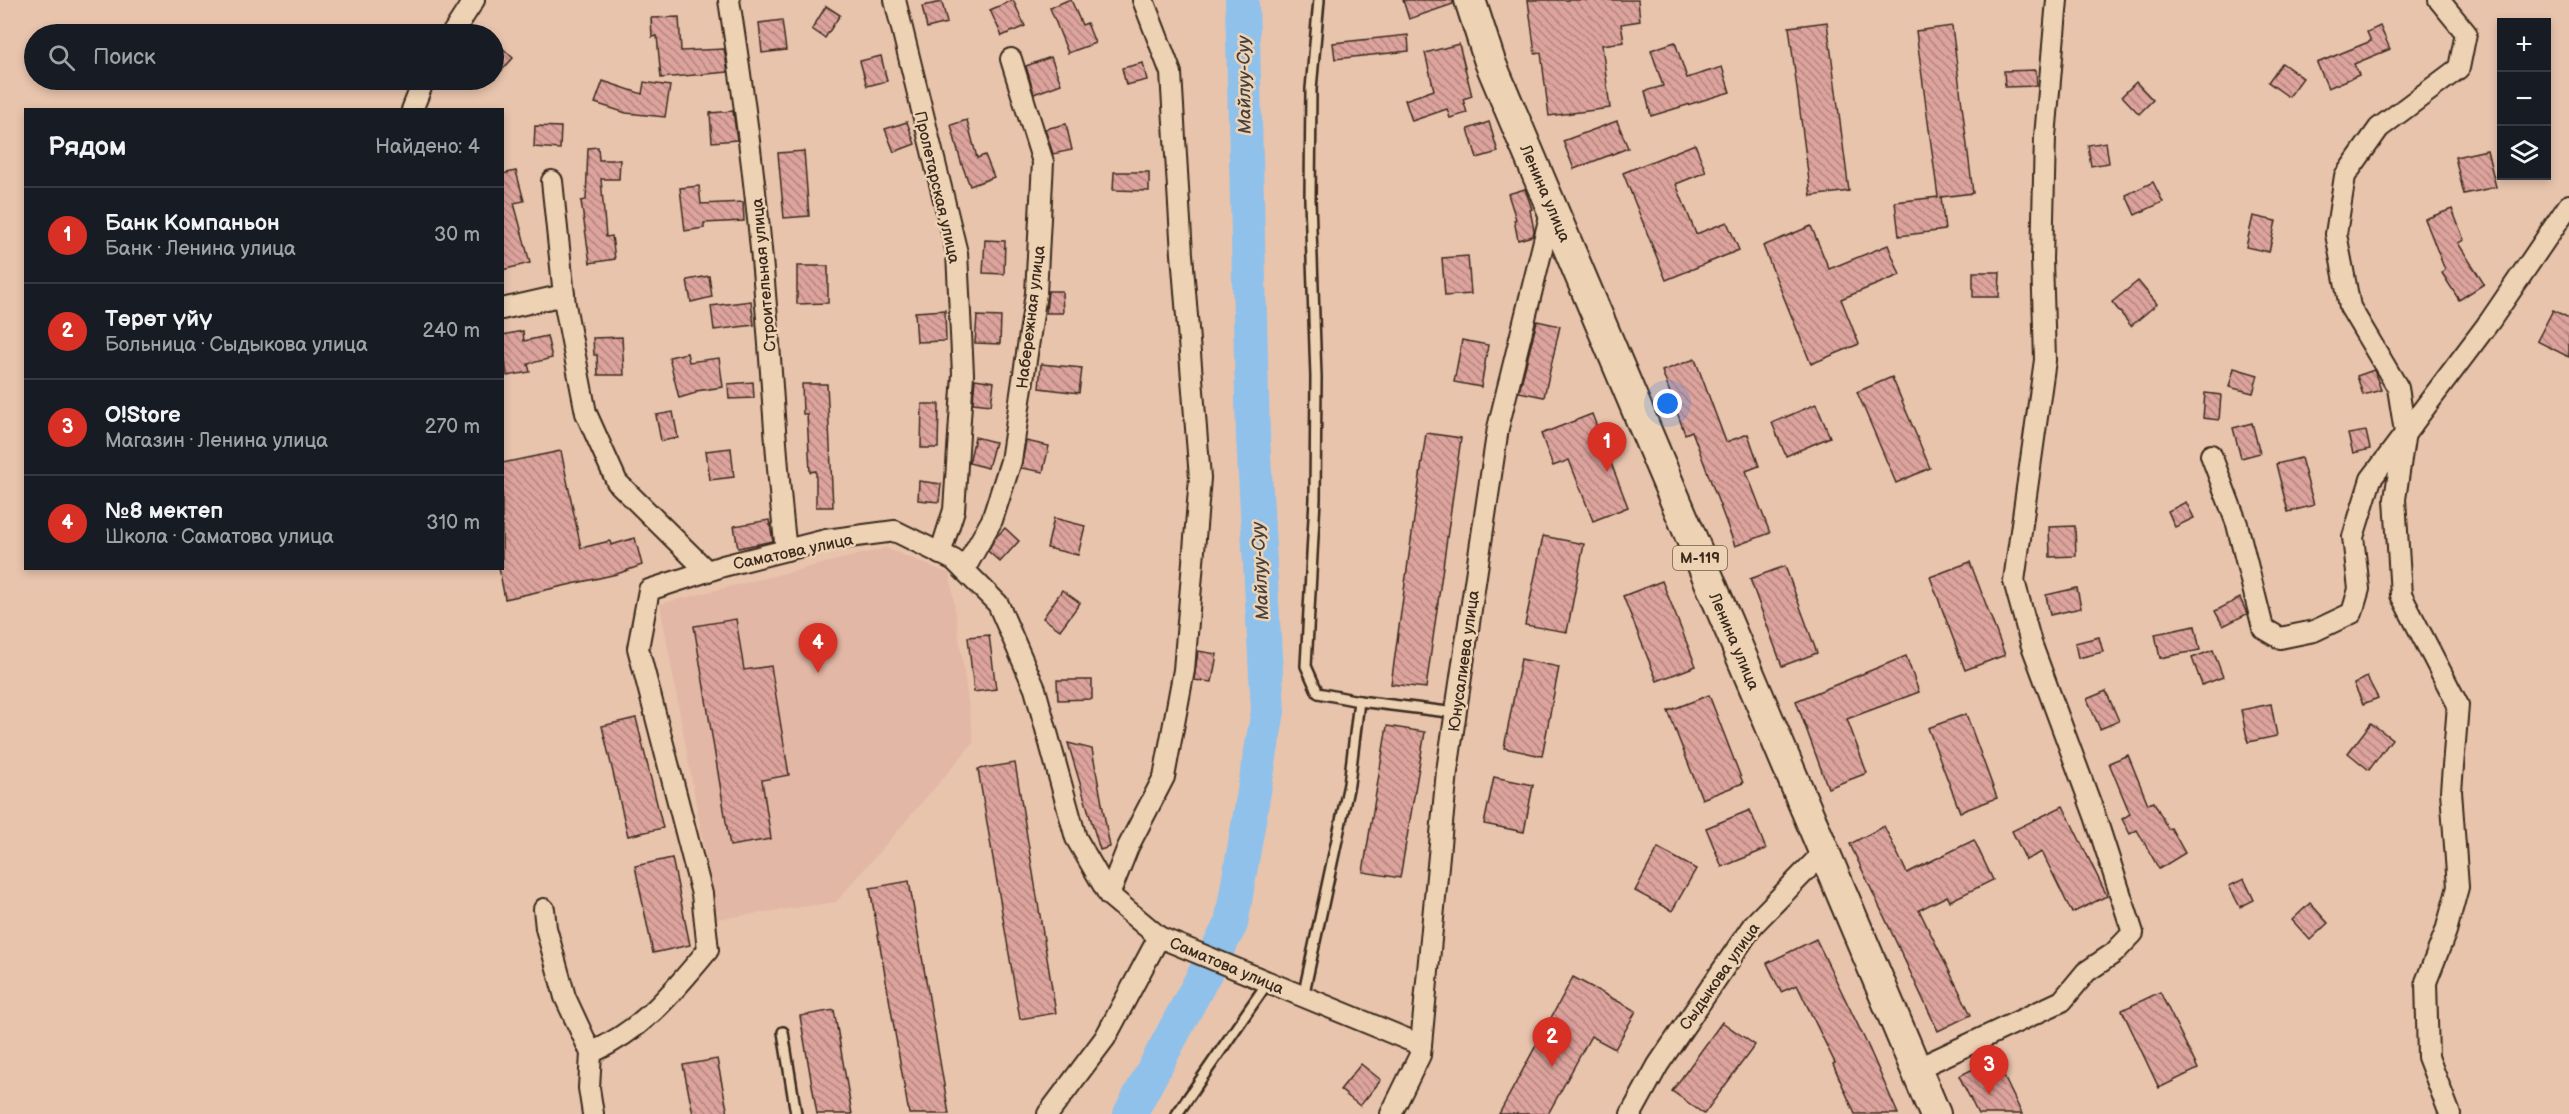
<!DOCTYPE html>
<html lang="ru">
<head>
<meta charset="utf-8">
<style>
	body { margin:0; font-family:"Balsamiq Sans",sans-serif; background:#242831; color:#f1f3f6 }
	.controls { position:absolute; right:18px; top:18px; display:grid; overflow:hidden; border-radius:0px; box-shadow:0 3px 9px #0003 }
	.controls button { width:54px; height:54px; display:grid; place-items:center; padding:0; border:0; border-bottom:2px solid #363941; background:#171b24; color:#f1f3f6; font:30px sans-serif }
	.you { position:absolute; left:1668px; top:404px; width:21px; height:21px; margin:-15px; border:4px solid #fff; border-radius:50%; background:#1a73e8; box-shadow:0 0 0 9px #1a73e833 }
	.badge { display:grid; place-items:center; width:39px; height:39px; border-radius:50%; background:#d93025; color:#fff; font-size:20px; font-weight:700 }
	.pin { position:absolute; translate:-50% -50px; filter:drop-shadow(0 2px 3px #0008) }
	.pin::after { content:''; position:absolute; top:32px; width:21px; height:18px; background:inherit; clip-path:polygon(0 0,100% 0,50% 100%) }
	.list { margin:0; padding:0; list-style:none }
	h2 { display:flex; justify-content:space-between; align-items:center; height:78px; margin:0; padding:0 24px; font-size:26px }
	h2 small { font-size:20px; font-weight:400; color:#9ea1a6 }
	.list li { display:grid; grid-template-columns:39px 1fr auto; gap:18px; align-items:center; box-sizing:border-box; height:96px; padding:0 24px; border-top:2px solid #363941 }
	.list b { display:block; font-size:22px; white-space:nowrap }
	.list p { margin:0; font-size:20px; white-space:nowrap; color:#9ea1a6 }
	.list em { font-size:20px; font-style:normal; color:#9ea1a6 }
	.icon { flex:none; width:33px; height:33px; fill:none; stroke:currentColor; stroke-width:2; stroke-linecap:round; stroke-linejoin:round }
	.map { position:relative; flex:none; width:2569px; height:1114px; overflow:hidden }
	.search { position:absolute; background:#171b24; box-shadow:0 3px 9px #0003; left:24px; top:24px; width:480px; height:66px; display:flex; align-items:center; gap:15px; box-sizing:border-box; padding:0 21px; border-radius:33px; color:#9ea1a6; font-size:22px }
	.panel { position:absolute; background:#171b24; box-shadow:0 3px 9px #0003; left:24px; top:108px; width:480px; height:462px; border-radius:0px }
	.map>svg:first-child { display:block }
</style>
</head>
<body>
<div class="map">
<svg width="2569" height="1114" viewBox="0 0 2569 1114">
	<defs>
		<pattern id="building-back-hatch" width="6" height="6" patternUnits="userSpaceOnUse" patternTransform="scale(1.5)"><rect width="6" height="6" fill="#dda39d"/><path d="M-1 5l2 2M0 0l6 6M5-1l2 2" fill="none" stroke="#b4857f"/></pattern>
	</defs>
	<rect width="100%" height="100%" fill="#e8c4ad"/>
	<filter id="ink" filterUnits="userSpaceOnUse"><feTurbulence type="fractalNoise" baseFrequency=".0167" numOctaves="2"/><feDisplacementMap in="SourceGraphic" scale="12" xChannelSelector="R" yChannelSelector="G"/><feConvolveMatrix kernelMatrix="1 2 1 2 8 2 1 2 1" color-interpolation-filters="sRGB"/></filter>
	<g filter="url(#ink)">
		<!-- built -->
		<polygon fill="#e2b7a5" points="886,548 950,574 974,742 836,902 717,919 660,604"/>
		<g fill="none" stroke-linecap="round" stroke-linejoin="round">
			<!-- river -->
			<polyline stroke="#8fc1eb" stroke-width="34" points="1130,1114 1231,924 1268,711 1253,437 1242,0"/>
		</g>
		<!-- building -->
		<g fill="url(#building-back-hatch)" stroke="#3b2a1e" stroke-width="1.5">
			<polygon points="1013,0 1025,26 1002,36 990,10"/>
			<polygon points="1068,0 1071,0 1082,25 1087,23 1095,43 1068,53 1050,8"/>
			<polygon points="1403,0 1453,0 1453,4 1409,19"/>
			<polygon points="1528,0 1638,0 1640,21 1621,24 1624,42 1602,45 1610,108 1549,116 1541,53 1535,54"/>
			<polygon points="942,2 947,23 927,28 922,6"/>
			<polygon points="826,6 840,15 825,38 812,29"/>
			<polygon points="679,17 681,51 724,49 728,72 661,78 657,36 652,37 651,18"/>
			<polygon points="782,20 786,50 762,53 759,23"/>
			<polygon points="1827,22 1849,191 1811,196 1789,27"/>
			<polygon points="1952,26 1973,193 1941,197 1945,230 1899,236 1895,202 1938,197 1916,31"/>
			<polygon points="2380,26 2390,49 2354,64 2359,75 2328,88 2317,63 2371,41 2367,32"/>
			<polygon points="1408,35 1409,51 1335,59 1333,43"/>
			<polygon points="494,40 513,58 494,79"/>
			<polygon points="1675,42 1687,78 1722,67 1730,92 1651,116 1645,91 1663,86 1651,50"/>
			<polygon points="1459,44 1472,96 1463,99 1467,113 1450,118 1447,109 1412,121 1405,100 1434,90 1425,53"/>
			<polygon points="881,56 887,81 867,86 860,61"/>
			<polygon points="1051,57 1061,84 1034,94 1026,66"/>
			<polygon points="1143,63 1147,80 1126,85 1122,68"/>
			<polygon points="2282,63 2303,78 2289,97 2268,82"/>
			<polygon points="2036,70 2037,86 2005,87 2004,71"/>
			<polygon points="603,81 642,94 644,82 670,86 665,117 626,113 595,103"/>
			<polygon points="2136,82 2153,100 2139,114 2122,96"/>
			<polygon points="733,111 737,140 712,142 710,113"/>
			<polygon points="967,120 977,158 985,155 994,177 970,186 961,162 951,125"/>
			<polygon points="1617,121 1628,148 1574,169 1563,141"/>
			<polygon points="907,122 915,144 894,152 885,129"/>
			<polygon points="1489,122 1498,152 1477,158 1468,129"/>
			<polygon points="1066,124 1072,150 1053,154 1045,129"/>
			<polygon points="535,126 561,127 560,149 534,147"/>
			<polygon points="2106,142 2109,163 2091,166 2088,145"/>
			<polygon points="1695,144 1706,172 1676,184 1696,234 1727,222 1739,250 1666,280 1623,173"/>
			<polygon points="598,147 599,160 620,160 619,179 601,179 606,237 612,236 615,259 590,263 581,201 586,200 588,148"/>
			<polygon points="2487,150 2496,187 2464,194 2455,157"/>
			<polygon points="804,151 809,216 784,218 778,153"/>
			<polygon points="516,171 524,201 514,203 530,263 502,270 502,174"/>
			<polygon points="1114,172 1149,172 1149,191 1113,190"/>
			<polygon points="2153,182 2163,202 2135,215 2126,195"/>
			<polygon points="699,186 701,204 743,202 744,221 704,223 704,228 685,231 680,188"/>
			<polygon points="1525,189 1532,209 1530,210 1534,230 1533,236 1518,240 1514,220 1516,219 1508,194"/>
			<polygon points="2452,209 2464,240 2458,243 2484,284 2459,300 2442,273 2445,270 2425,219"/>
			<polygon points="2253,216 2276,221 2269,252 2246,247"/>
			<polygon points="1811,226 1829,269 1888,245 1900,275 1841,299 1859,344 1811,364 1763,246"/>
			<polygon points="985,240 1005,241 1004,274 983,273"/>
			<polygon points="1468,256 1471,294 1445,296 1442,258"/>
			<polygon points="797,266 828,266 828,303 797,304"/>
			<polygon points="1973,272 2000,272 1999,297 1973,297"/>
			<polygon points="709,276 712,297 691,302 687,280"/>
			<polygon points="2138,281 2157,304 2131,326 2112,302"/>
			<polygon points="1048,291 1062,291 1063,313 1046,313"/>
			<polygon points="751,301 754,325 714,330 711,306"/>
			<polygon points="945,310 946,341 917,342 915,312"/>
			<polygon points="2553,310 2569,318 2569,357 2537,341"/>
			<polygon points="977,316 1001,317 1000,344 975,343"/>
			<polygon points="1537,321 1560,326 1544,397 1519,392"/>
			<polygon points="523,331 524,341 547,336 552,358 528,364 530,372 507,376 502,335"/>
			<polygon points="622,337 624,375 598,375 597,355 594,355 593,338"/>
			<polygon points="1462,340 1488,345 1481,387 1454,382"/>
			<polygon points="687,353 689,362 719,358 723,387 696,391 696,393 679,398 669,357"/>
			<polygon points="1695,359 1726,442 1748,434 1759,466 1746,471 1770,533 1735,546 1692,431 1685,434 1662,371"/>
			<polygon points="1041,364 1082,368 1079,393 1039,388"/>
			<polygon points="2234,368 2258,375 2253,393 2229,387"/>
			<polygon points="2374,370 2381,390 2363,395 2357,376"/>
			<polygon points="1892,377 1930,468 1896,483 1857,392"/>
			<polygon points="975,379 994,382 991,405 973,403"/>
			<polygon points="753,382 754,398 729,399 728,384"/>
			<polygon points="802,384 827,384 833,507 816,507 816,471 810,472 807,414 803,414"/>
			<polygon points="2205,393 2221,395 2219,420 2203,418"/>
			<polygon points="922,404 939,404 938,448 921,448"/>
			<polygon points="1816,404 1830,437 1786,456 1772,423"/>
			<polygon points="673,412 678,438 661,441 656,415"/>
			<polygon points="1592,414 1628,507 1593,521 1569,460 1553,466 1541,434"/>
			<polygon points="2252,423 2260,453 2241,458 2233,428"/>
			<polygon points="2366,431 2370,449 2353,453 2348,434"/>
			<polygon points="1426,433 1461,438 1426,688 1391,684"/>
			<polygon points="975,437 995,442 988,468 969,463"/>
			<polygon points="1026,441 1049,446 1043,472 1021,468"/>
			<polygon points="731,448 734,477 710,480 706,451"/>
			<polygon points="561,451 581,548 610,541 611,545 635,538 642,565 617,574 505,599 499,568 502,568 502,463"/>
			<polygon points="2301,458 2314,505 2288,512 2276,464"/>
			<polygon points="919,481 941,484 939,502 918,500"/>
			<polygon points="2186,502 2194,518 2175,527 2168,511"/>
			<polygon points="1054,518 1085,526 1078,555 1047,548"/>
			<polygon points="769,520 773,541 738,548 734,526"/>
			<polygon points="2075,526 2076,556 2050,557 2049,527"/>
			<polygon points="1005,528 1019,541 1000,562 988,551 995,538"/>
			<polygon points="1543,536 1584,544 1567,632 1525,625"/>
			<polygon points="1970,562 2005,655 1965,670 1930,577"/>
			<polygon points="1785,566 1817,653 1782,666 1750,579"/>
			<polygon points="1662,581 1696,666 1657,681 1623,596"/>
			<polygon points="2077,588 2081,608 2050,615 2046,595"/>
			<polygon points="1062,590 1080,603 1060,630 1043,618"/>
			<polygon points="2240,598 2247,614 2223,626 2215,611"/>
			<polygon points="736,619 744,670 771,666 789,775 762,780 771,839 730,846 694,626"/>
			<polygon points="2195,626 2200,650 2160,658 2155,634"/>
			<polygon points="989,635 996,689 974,692 968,637"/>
			<polygon points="2099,637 2103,652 2078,658 2075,643"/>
			<polygon points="2213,650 2223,677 2202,685 2192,658"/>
			<polygon points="1198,651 1217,654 1212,682 1194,680"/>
			<polygon points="1906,656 1919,692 1847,719 1867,773 1828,788 1796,701"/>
			<polygon points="1521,659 1559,667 1542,756 1504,748"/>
			<polygon points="2367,677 2378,698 2363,704 2354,684"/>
			<polygon points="1057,680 1092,680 1092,699 1058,700"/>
			<polygon points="2106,691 2119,721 2100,729 2087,699"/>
			<polygon points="1709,695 1743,783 1702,799 1668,711"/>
			<polygon points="2271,704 2277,736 2248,742 2241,710"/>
			<polygon points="1966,714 1997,798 1960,812 1928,728"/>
			<polygon points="636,718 663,828 628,836 602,726"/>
			<polygon points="2371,723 2392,739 2369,770 2348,753"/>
			<polygon points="1387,726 1425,732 1400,878 1363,872"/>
			<polygon points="1068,743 1092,749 1110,847 1100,850"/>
			<polygon points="2128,755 2148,804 2154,802 2168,829 2171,828 2185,853 2159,869 2137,830 2130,834 2122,819 2130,814 2109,763"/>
			<polygon points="1015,763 1056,1013 1020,1019 978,769"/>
			<polygon points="1494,777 1533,785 1524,832 1484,824"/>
			<polygon points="2063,806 2107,896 2072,913 2042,852 2026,860 2012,831"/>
			<polygon points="1750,810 1766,849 1722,867 1706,828"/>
			<polygon points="1884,826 1907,873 1974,840 1993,880 1950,901 1947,896 1919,910 1971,1015 1938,1031 1850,844"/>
			<polygon points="1658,848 1696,869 1672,911 1635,891"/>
			<polygon points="672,858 690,945 653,953 635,866"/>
			<polygon points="2244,879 2254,900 2240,907 2229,886"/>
			<polygon points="909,881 949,1114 909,1114 870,888"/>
			<polygon points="2310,903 2328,923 2310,940 2292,920"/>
			<polygon points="1816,939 1869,1048 1898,1114 1855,1114 1833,1064 1835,1063 1797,985 1781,992 1767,963"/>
			<polygon points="1573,977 1636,1011 1615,1049 1591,1036 1548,1114 1499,1114"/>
			<polygon points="2160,992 2198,1069 2159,1088 2122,1010"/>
			<polygon points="834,1010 852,1114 817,1114 800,1016"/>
			<polygon points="1722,1022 1755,1045 1704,1114 1672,1091"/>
			<polygon points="1995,1058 2022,1114 1978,1114 1959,1076"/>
			<polygon points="717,1059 728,1114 693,1114 683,1065"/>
			<polygon points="1361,1064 1381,1080 1360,1106 1340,1090"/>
		</g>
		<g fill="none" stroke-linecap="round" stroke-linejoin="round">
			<defs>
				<g id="lane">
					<polyline points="1359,701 1456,713"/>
					<polyline points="1303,997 1349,784 1359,701 1318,693 1306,666 1315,499 1316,377 1310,199 1311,89 1319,0"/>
					<polyline points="783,1032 796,1114"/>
					<polyline points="1177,1114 1268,982"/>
				</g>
				<g id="street">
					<path d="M729,0C745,102 758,203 766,306C773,388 776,469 786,550"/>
					<polyline points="895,0 957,253 963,374 954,510 940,554"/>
					<polyline points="2439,0 2466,33 2459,68 2379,128 2345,176 2336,234 2350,307 2398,388 2405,432 2395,499 2401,595 2458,705 2451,791 2458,887 2446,931 2426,982 2428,1057 2450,1114"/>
					<polyline points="452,34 474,0"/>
					<polyline points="412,110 424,80"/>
					<polyline points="552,181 565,305 586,413 617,482 707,571"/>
					<polyline points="502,309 564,295"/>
					<polyline points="2211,455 2237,524 2263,628 2280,638 2314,631 2352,613 2359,589 2353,537 2371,479 2490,321 2569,205"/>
					<polyline points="964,570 992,520 1011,461 1036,293 1043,162 1011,59"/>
					<polyline points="1109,895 1128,847 1164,777 1184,670 1200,478 1182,254 1171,73 1143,0"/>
					<polyline points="544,909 546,928 565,997 591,1053 589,1088 593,1114"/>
					<path d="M591,1053C645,1028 671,994 708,950L702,894L638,648L649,590L723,566L826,540L895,531L954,560L998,604L1035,689L1076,838L1109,895L1159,937L1421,1045"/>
					<polyline points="1916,1069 2062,1001 2086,972 2114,953 2133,933 2095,816 2031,643 2014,581 2045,360 2042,259 2045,137 2057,0"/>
					<polyline points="1048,1114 1105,1038 1159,937"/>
					<polyline points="1391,1114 1420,1055 1447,771 1498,428 1552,208"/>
					<polyline points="1631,1114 1658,1065 1753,925 1824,852"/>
				</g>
				<polyline id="primary" points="1470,0 1490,62 1935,1114"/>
			</defs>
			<!-- lane casing -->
			<use href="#lane" stroke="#3b2a1e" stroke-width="14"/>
			<!-- street casing -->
			<use href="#street" stroke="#3b2a1e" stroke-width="24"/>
			<!-- primary casing -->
			<use href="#primary" stroke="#3b2a1e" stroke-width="34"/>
			<!-- lane -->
			<use href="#lane" stroke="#edd2b4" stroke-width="9"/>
			<!-- street -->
			<use href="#street" stroke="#edd2b4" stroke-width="20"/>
			<!-- primary -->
			<use href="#primary" stroke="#edd2b4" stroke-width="30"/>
		</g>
	</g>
	<g text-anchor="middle" stroke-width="5" stroke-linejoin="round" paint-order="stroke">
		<!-- shield labels -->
		<rect fill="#edd2b4" stroke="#705c4b" stroke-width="1.5" x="1673" y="546" width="54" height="24" rx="4.5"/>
		<g font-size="15" font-weight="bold" fill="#3b2a1e">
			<text x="1700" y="563">М-119</text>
		</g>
		<!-- street labels -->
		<g font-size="16" fill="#3b2a1e" stroke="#edd2b4">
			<text transform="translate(938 187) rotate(77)" y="6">Пролетарская улица</text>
			<text transform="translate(1546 193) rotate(67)" y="6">Ленина улица</text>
			<text transform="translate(763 275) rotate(-95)" y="6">Строительная улица</text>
			<text transform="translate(1030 317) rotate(-83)" y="6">Набережная улица</text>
			<text transform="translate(793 551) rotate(-12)" y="6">Саматова улица</text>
			<text transform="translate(1735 641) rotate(67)" y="6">Ленина улица</text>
			<text transform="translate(1463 661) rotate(-82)" y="6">Юнусалиева улица</text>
			<text transform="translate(1227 965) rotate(23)" y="6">Саматова улица</text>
			<text transform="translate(1719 976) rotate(-55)" y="6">Сыдыкова улица</text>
		</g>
		<!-- water labels -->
		<g font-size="18" font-style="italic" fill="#48413d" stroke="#edd2b4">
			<text transform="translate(1244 85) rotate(-91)" y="6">Майлуу-Суу</text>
			<text transform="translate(1260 571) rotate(-93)" y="6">Майлуу-Суу</text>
		</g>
	</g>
</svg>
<div class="controls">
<button>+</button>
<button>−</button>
<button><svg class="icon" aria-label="layers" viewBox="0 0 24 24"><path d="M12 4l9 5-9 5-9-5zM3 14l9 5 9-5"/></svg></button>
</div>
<div class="you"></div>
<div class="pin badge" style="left:1607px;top:472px">1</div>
<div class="pin badge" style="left:1552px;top:1067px">2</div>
<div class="pin badge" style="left:1989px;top:1095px">3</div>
<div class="pin badge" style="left:818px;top:673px">4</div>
<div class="search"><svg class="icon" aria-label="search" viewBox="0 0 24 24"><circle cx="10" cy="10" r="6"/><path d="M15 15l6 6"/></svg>Поиск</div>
<section class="panel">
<h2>Рядом<small>Найдено: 4</small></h2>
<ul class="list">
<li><span class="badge">1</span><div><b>Банк Компаньон</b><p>Банк · Ленина улица</p></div><em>30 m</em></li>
<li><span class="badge">2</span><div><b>Төрөт үйү</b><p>Больница · Сыдыкова улица</p></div><em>240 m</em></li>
<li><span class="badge">3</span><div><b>O!Store</b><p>Магазин · Ленина улица</p></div><em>270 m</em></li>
<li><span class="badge">4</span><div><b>№8 мектеп</b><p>Школа · Саматова улица</p></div><em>310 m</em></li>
</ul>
</section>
</div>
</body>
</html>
